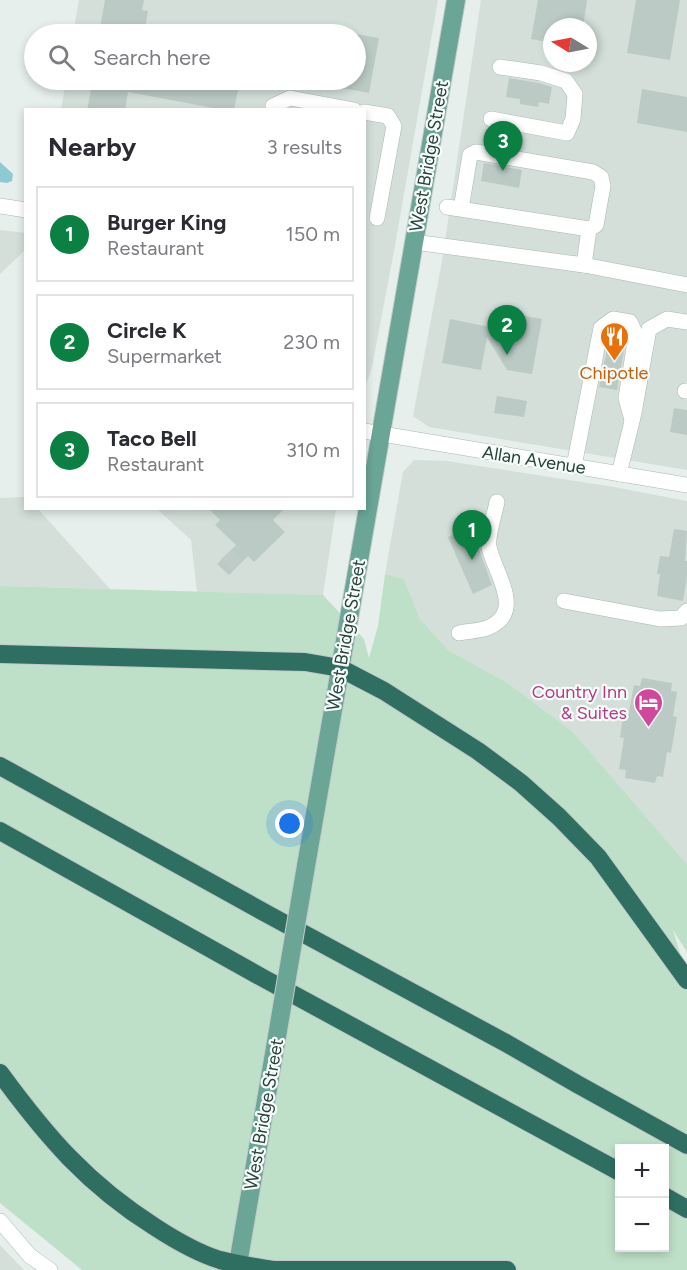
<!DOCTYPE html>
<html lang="en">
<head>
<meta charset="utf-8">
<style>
	body { margin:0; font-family:Figtree,sans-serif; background:#f2f2f3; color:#2b2b33 }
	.controls { position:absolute; right:18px; bottom:18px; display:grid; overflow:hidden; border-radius:0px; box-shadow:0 3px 9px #0003 }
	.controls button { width:54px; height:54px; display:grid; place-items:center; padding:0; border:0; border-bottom:2px solid #e1e1e2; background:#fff; color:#2b2b33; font:30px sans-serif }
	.compass { position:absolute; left:543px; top:18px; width:54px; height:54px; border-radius:50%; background:#fff; box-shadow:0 3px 9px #0003; rotate:280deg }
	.you { position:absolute; left:290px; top:824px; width:21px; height:21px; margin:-15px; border:4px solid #fff; border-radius:50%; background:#1a73e8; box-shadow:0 0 0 9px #1a73e833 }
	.badge { display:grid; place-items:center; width:39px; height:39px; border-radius:50%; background:#0b8043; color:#fff; font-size:20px; font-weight:700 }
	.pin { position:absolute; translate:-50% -50px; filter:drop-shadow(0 2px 3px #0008) }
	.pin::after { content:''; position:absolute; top:32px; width:21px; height:18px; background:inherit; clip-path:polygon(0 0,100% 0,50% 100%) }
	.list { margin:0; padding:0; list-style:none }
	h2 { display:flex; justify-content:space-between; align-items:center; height:78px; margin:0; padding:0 24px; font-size:26px }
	h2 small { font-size:20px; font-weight:400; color:#7c7c81 }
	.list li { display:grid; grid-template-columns:39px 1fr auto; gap:18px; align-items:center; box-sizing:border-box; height:96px; margin:0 12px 12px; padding:0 12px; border:2px solid #e1e1e2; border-radius:0px }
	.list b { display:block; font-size:22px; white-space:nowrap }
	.list p { margin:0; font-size:20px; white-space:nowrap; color:#7c7c81 }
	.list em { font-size:20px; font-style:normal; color:#7c7c81 }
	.icon { flex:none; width:33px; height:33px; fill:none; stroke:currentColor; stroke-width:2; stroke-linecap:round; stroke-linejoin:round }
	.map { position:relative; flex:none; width:687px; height:1270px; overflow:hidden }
	.search { position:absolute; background:#fff; box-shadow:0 3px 9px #0003; left:24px; top:24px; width:342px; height:66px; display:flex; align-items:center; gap:15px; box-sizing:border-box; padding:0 21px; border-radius:33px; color:#7c7c81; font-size:22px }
	.panel { position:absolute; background:#fff; box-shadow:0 3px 9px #0003; left:24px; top:108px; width:342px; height:402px; border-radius:0px }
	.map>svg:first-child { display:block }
</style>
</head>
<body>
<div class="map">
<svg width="687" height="1270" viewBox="0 0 687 1270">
	<rect width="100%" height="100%" fill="#e6efeb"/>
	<!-- built -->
	<g fill="#d4dfda" fill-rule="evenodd">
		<polygon points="79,0 438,0 394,251 372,367 365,388 364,110 61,110 66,80 356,80 356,34 73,34"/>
		<path d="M481,0H687V470L429,427L413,416L442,261ZM552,27H588V63H552Z"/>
		<polygon points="0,230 26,233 25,250 0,274"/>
		<polygon points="414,460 447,461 614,487 687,501 687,864 572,731 508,683 448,650 420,619 404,579 385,574 403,472"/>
		<polygon points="25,497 26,508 38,509 110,589 0,586 0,498"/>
		<polygon points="157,509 336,509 323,595 197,592 191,540"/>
		<polygon points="0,1245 24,1270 0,1270"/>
	</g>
	<!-- green -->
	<path fill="#bfe0c8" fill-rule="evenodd" d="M385,574L404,579L420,619L448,650L508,683L572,731L687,864V952L673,930L687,976V1270H82L0,1203V586L323,595L364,639L369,658L378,626ZM620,1148H664V1248H620Z"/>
	<!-- water -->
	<polygon fill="#8ec9d4" points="0,162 13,174 12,181 7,183 0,182"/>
	<!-- building -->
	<g fill="#bbcac4">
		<polygon points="105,0 144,0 142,10 148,11 144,34 99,34"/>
		<polygon points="538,0 587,0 583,27 552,27 552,43 531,39"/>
		<polygon points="636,0 680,0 670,60 627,53"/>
		<polygon points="356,34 379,38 369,93 331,86 331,80 356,80"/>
		<polygon points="509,78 539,83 552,87 549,104 539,102 538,107 520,104 520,99 506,97"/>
		<polygon points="93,80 240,80 234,110 224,110 128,92 125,110 87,110"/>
		<polygon points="642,89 687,97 687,132 637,123"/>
		<polygon points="484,163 522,170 519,188 481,181"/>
		<polygon points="508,313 542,319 532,374 507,370 487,337 481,370 442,363 450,319 505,330"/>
		<polygon points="610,335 626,338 617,390 599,387"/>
		<polygon points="497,396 527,401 524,417 494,413"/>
		<polygon points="674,408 687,410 687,435 670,432"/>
		<polygon points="208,508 285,508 273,520 285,532 254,562 248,556 229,575 217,564 236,545 215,525 220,520"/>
		<polygon points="471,527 492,585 473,594 448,537"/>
		<polygon points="674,529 687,531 685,561 687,561 687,576 683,601 657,596 660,574 657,574 660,556 669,557"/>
		<polygon points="642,678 672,683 671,691 677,692 673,716 677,717 671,753 667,752 663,777 657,776 655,783 625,778 626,770 619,769 624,738 620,737 623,716 628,717 634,685 640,686"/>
	</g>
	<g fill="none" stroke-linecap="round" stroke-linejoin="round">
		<!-- minor-tunnel -->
		<polyline stroke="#bfccc8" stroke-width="15" stroke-dasharray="15 8" stroke-linecap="butt" points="227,554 238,567"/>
		<defs>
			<g id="minor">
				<polyline points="273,110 273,106 290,98 354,110"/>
				<polyline points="364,112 388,116 394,126 377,218"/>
				<polyline points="491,119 567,133 573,119 575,94 566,81 541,73 500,67"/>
				<polyline points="0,206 26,210"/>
				<polyline points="447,207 589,229 596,225 603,186 601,177 593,172 476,152 470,155 461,209"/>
				<polyline points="414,242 584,265 687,285"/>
				<polyline points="584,265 589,229"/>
				<polyline points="685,391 687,391"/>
				<polyline points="364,431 687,485"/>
				<polyline points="574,466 601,328 613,319 630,322 636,335 626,398 632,420"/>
				<polyline points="619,474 634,413 649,329 667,319 687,322"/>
				<polyline points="564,601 660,619 681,618 687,611"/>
				<path d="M459,633C468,631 479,631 487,628C526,613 495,574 489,547C487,537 495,513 497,502"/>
				<polyline points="0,1221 30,1256 50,1270"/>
			</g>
			<g id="major">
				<polyline points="306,866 456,0"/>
				<polyline points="237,1270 275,1048"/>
			</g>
			<g id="highway">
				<polyline points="0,654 305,662 340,668 384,691 478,751 521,783 559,817 598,857 687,980"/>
				<polyline points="0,766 269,915 506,1043 577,1084 687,1145"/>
				<polyline points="0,831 263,978 620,1172"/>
				<path d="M0,1073C47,1137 87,1184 155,1227C175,1240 197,1253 220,1260C238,1265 256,1267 274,1270H507"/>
				<polyline points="664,1196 687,1209"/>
			</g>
		</defs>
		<!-- minor casing -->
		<use href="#minor" stroke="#a8b8b2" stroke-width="16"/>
		<!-- major casing -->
		<use href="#major" stroke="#c2cac8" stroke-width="20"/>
		<!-- highway casing -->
		<use href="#highway" stroke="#c2cac8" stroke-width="20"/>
		<!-- minor -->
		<use href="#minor" stroke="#fff" stroke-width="15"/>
		<!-- major -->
		<use href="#major" stroke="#6aa596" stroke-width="18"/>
		<!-- highway -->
		<use href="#highway" stroke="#2f6f62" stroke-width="18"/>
		<defs>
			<polyline id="major-bridge" points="275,1048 306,866"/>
		</defs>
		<!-- major-bridge casing -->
		<use href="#major-bridge" stroke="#c2cac8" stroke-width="20" stroke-linecap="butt"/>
		<!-- major-bridge -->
		<use href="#major-bridge" stroke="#6aa596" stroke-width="18"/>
	</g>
	<!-- icons -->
	<defs>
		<symbol id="restaurant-pin" viewBox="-11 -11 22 30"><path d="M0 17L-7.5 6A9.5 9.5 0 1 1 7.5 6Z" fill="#e8710a" stroke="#f7fbf9"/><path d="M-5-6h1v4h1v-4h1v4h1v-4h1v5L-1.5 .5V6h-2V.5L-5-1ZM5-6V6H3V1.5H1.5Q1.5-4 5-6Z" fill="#fff"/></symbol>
		<symbol id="hotel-pin" viewBox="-11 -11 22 30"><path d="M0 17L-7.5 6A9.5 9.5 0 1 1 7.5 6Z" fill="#d1479c" stroke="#f7fbf9"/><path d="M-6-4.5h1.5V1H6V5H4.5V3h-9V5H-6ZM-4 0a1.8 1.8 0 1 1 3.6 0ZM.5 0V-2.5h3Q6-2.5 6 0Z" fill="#fff"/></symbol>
	</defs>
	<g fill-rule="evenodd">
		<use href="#restaurant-pin" x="598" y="320" width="33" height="45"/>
		<use href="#hotel-pin" x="632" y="686" width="33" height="45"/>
	</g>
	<g text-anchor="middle" stroke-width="4.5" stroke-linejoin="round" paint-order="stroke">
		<!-- street labels -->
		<g font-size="18" fill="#24423a" stroke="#f7fbf9">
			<text transform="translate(429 156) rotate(-80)" y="6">West Bridge Street</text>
			<text transform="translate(534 460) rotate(9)" y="6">Allan Avenue</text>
			<text transform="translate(346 635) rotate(-80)" y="6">West Bridge Street</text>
			<text transform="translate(264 1114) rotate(-80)" y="6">West Bridge Street</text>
		</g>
		<!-- food labels -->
		<g font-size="18" fill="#c56008" stroke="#f7fbf9">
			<text x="614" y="379">Chipotle</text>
		</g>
		<!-- hotel labels -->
		<g font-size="18" fill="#b23c85" stroke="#f7fbf9" text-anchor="end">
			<text x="627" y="698">Country Inn<tspan x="627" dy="21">&amp; Suites</tspan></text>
		</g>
	</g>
</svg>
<div class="controls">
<button>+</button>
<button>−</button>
</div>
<svg class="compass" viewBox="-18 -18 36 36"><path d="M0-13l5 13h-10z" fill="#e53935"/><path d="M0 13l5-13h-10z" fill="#7c7c81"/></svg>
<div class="you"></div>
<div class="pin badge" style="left:472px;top:560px">1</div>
<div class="pin badge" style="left:507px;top:355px">2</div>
<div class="pin badge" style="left:503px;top:171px">3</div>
<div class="search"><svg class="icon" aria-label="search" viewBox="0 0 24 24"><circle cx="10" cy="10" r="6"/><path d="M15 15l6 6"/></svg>Search here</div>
<section class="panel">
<h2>Nearby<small>3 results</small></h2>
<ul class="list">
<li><span class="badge">1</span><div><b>Burger King</b><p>Restaurant</p></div><em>150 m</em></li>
<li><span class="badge">2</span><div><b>Circle K</b><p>Supermarket</p></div><em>230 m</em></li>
<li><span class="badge">3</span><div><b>Taco Bell</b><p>Restaurant</p></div><em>310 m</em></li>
</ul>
</section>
</div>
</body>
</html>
